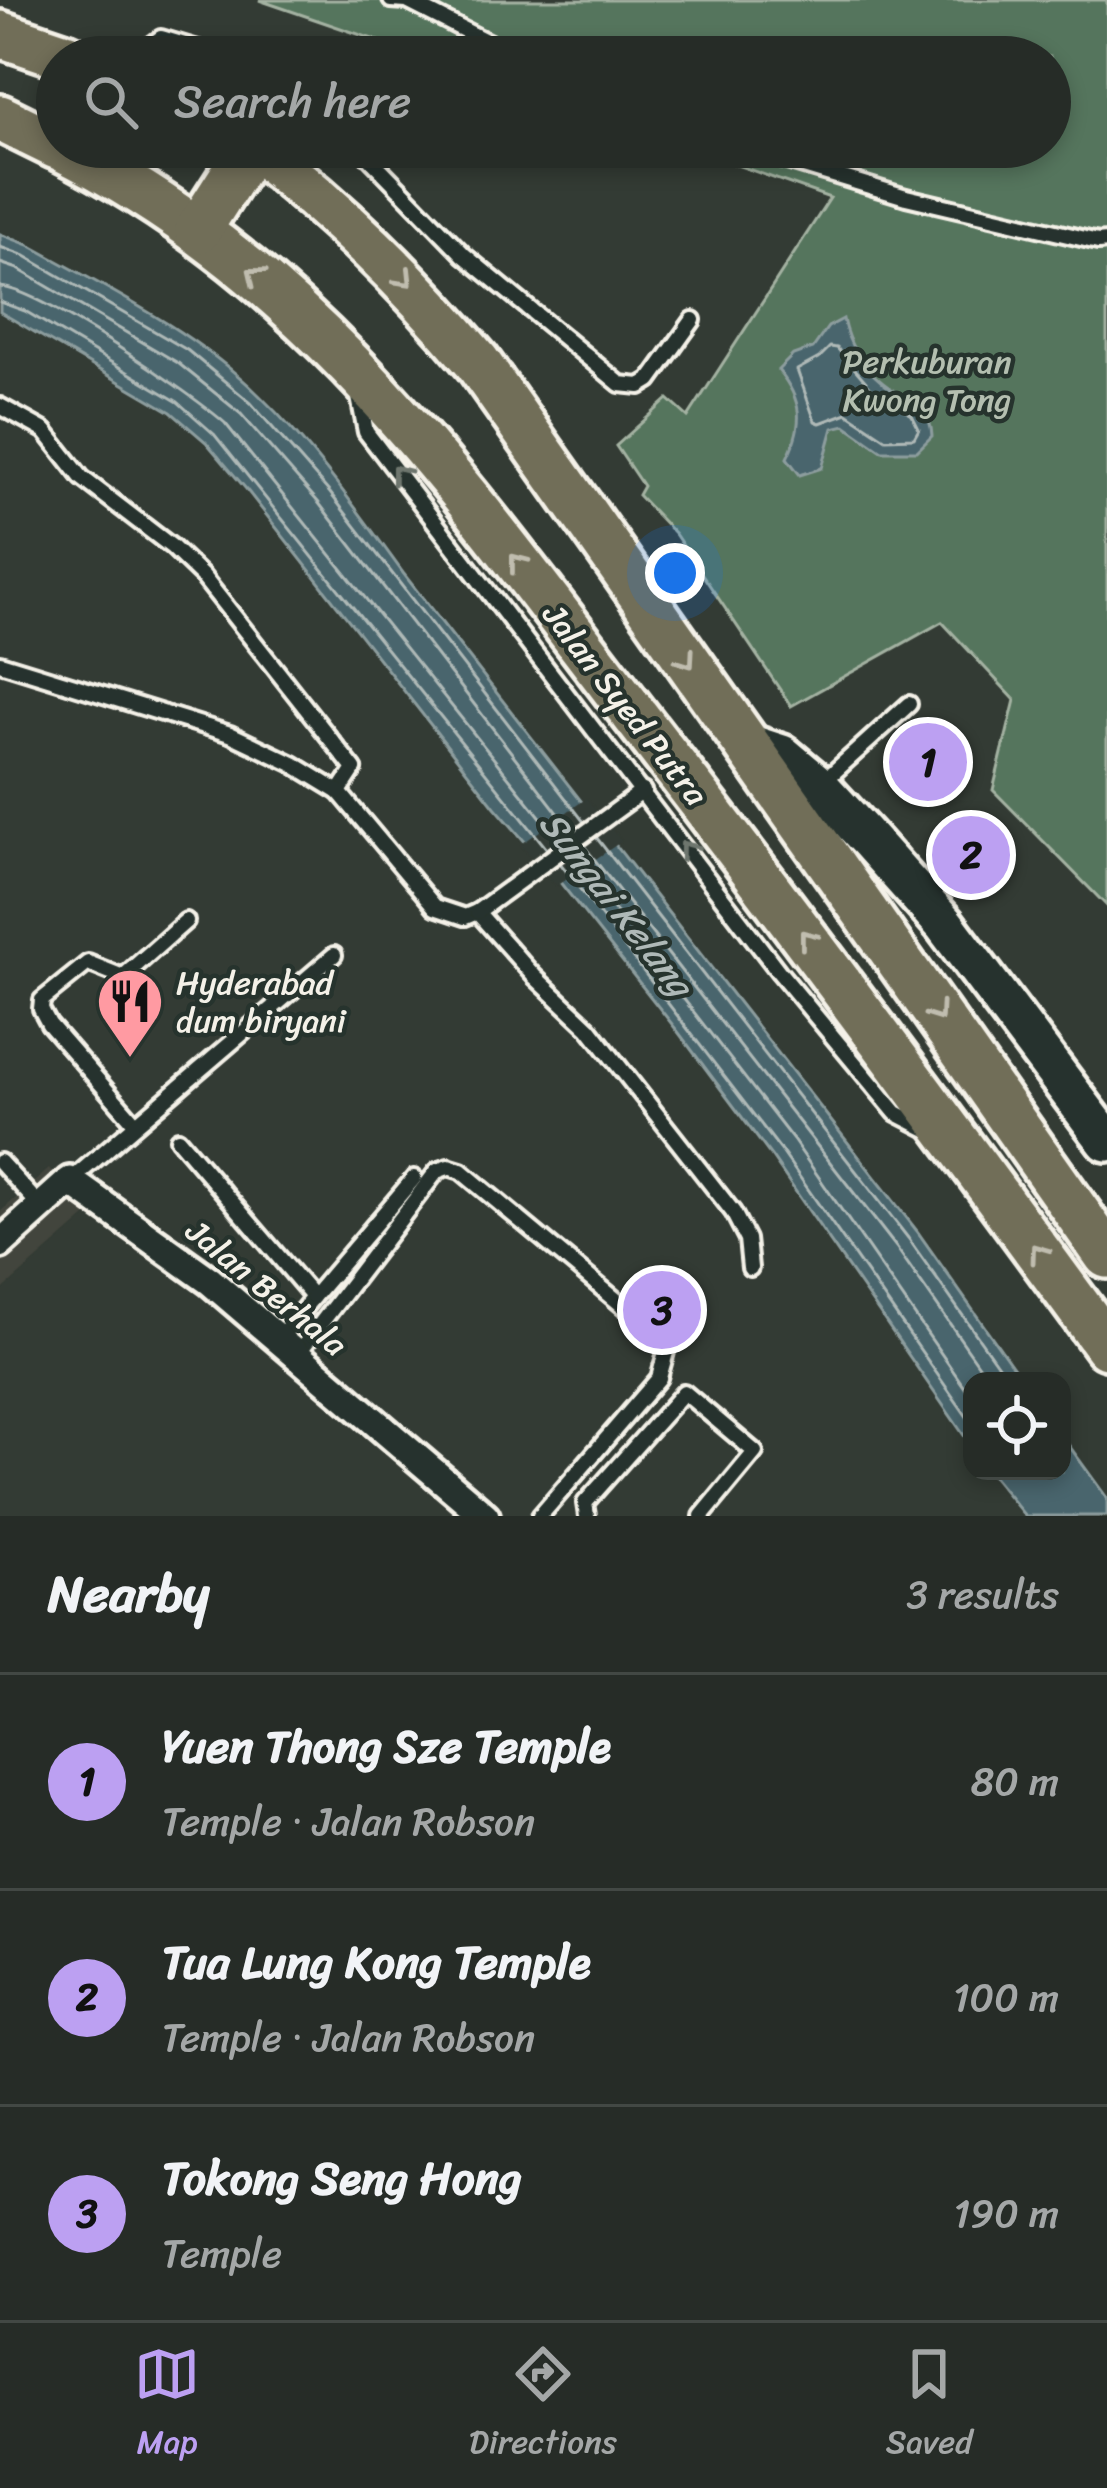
<!DOCTYPE html>
<html lang="en">
<head>
<meta charset="utf-8">
<style>
	body { margin:0; font-family:Sriracha,sans-serif; background:#2e342f; color:#f1f3f6 }
	.controls { position:absolute; right:36px; bottom:36px; display:grid; overflow:hidden; border-radius:24px; box-shadow:0 6px 18px #0003 }
	.controls button { width:108px; height:108px; display:grid; place-items:center; padding:0; border:0; border-bottom:3px solid #424844; background:#262c27; color:#f1f3f6; font:60px sans-serif }
	.you { position:absolute; left:675px; top:573px; width:42px; height:42px; margin:-30px; border:9px solid #fff; border-radius:50%; background:#1a73e8; box-shadow:0 0 0 18px #1a73e833 }
	.badge { display:grid; place-items:center; width:78px; height:78px; border-radius:50%; background:#bca0f2; color:#111; font-size:39px; font-weight:700 }
	.pin { position:absolute; translate:-50% -50%; border:6px solid #fff; box-shadow:0 3px 12px #0006 }
	.list { margin:0; padding:0; list-style:none }
	h2 { display:flex; justify-content:space-between; align-items:center; height:156px; margin:0; padding:0 48px; font-size:51px }
	h2 small { font-size:39px; font-weight:400; color:#a4a7a7 }
	.list li { display:grid; grid-template-columns:78px 1fr auto; gap:36px; align-items:center; box-sizing:border-box; height:216px; padding:0 48px; border-top:3px solid #424844 }
	.list b { display:block; font-size:45px; white-space:nowrap }
	.list p { margin:0; font-size:39px; white-space:nowrap; color:#a4a7a7 }
	.list em { font-size:39px; font-style:normal; color:#a4a7a7 }
	.icon { flex:none; width:66px; height:66px; fill:none; stroke:currentColor; stroke-width:2; stroke-linecap:round; stroke-linejoin:round }
	.map { position:relative; flex:none; width:1107px; height:1516px; overflow:hidden }
	.search { position:absolute; background:#262c27; box-shadow:0 6px 18px #0003; left:36px; right:36px; top:36px; height:132px; display:flex; align-items:center; gap:30px; box-sizing:border-box; padding:0 42px; border-radius:66px; color:#a4a7a7; font-size:45px }
	.sheet { height:804px; background:#262c27 }
	nav { display:flex; justify-content:space-around; align-items:center; box-sizing:border-box; height:168px; border-top:3px solid #424844; background:#262c27; font-size:33px; color:#a4a7a7 }
	nav a { display:grid; justify-items:center; gap:6px }
	nav .on { color:#bca0f2 }
	.map>svg:first-child { display:block }
</style>
</head>
<body>
<div class="map">
<svg width="1107" height="1516" viewBox="0 0 1107 1516">
	<rect width="100%" height="100%" fill="#333b34"/>
	<filter id="ink" filterUnits="userSpaceOnUse"><feTurbulence type="fractalNoise" baseFrequency=".00833" numOctaves="2"/><feDisplacementMap in="SourceGraphic" scale="24" xChannelSelector="R" yChannelSelector="G"/><feConvolveMatrix kernelMatrix="1 2 1 2 8 2 1 2 1" color-interpolation-filters="sRGB"/></filter>
	<g filter="url(#ink)">
		<!-- built -->
		<polygon fill="#42453c" points="49,1169 88,1215 0,1292 0,1212"/>
		<!-- green -->
		<polygon fill="#55745d" stroke="#a4b2a2" stroke-width="3" points="259,0 1107,0 1107,906 993,790 1015,700 942,622 791,706 675,534 638,495 643,486 616,446 668,399 688,417 830,198 686,147 1050,147 1050,57 425,57"/>
		<!-- water -->
		<g fill="#48656d" stroke="#8d9d9e" stroke-width="3">
			<path d="M0,234L29,245C108,289 194,331 259,395C314,448 358,511 403,573L917,1231L1023,1381H972V1447L771,1156L679,1033L559,881L495,807L246,489L206,442L171,412L0,312Z"/>
			<path d="M843,319C848,344 862,366 883,383C905,401 931,404 932,436L917,451H882L845,425L833,428L822,468L800,475L787,458C804,423 803,401 778,370L793,355L813,348L828,327Z"/>
			<polygon points="1062,1436 1107,1498 1107,1516 1025,1516 988,1471 1062,1471"/>
		</g>
		<!-- pier -->
		<polygon fill="#333b34" points="587,798 622,841 556,886 520,845"/>
		<g fill="none" stroke-linecap="round" stroke-linejoin="round">
			<!-- shore -->
			<g stroke="#afb9b7" stroke-width="3">
				<polyline points="0,247 25,256 187,350 251,403 330,493 584,822"/>
				<polyline points="0,263 18,269 178,363 241,414 318,502 572,831"/>
				<path d="M0,287C40,289 191,393 225,423L559,840"/>
				<polyline points="0,302 25,311 178,402 214,434 547,849"/>
				<polygon points="830,347 837,348 873,390 912,415 919,429 914,438 886,439 847,413 820,423 815,421 797,370 819,358"/>
				<polyline points="596,837 908,1238 1009,1381"/>
				<polyline points="584,846 896,1247 990,1381"/>
				<polyline points="572,855 793,1140 972,1398"/>
				<polyline points="560,863 780,1149 972,1424"/>
			</g>
			<defs>
				<g id="service">
					<polyline points="391,0 407,1 517,57"/>
					<polyline points="135,57 161,38 225,57"/>
					<polyline points="359,147 464,255 620,384 640,386 650,380 693,320"/>
					<polyline points="741,147 906,197 1098,242 1107,241"/>
					<polyline points="359,397 366,432 779,972 896,1113 931,1131"/>
					<polyline points="0,406 45,431 82,478 172,547 203,577 354,769 339,792 435,907 465,917 477,912 534,976 589,1028 733,1212 747,1239 750,1268"/>
					<polyline points="0,663 230,734 293,764 339,792"/>
					<polyline points="823,782 909,704"/>
					<polyline points="477,912 643,791"/>
					<polyline points="135,1123 49,1024 41,1009 42,1000 88,963 123,977 186,921"/>
					<polyline points="178,1139 313,1297 278,1341"/>
					<polyline points="0,1162 41,1207"/>
					<polyline points="70,1181 334,955"/>
					<polyline points="313,1297 414,1178"/>
					<polyline points="296,1356 437,1171 448,1167 461,1171 657,1334 666,1352 659,1378 540,1516"/>
					<polyline points="587,1516 585,1503 684,1392 755,1452 702,1516"/>
				</g>
				<polyline id="minor" points="0,1244 70,1181 210,1281 485,1516"/>
				<polyline id="secondary" points="745,743 782,755 819,786 869,840 944,924 1107,1141"/>
				<g id="primary">
					<polyline points="0,34 68,57"/>
					<polyline points="0,118 57,146"/>
					<path d="M60,147C322,279 466,497 640,722C799,927 953,1136 1107,1346"/>
					<path d="M254,147C339,213 408,280 477,362L1107,1255"/>
					<polyline points="198,230 251,147"/>
				</g>
			</defs>
			<!-- service casing -->
			<use href="#service" stroke="#f4f1e8" stroke-width="22"/>
			<!-- minor casing -->
			<use href="#minor" stroke="#f4f1e8" stroke-width="36"/>
			<!-- secondary casing -->
			<use href="#secondary" stroke="#f4f1e8" stroke-width="48"/>
			<!-- primary casing -->
			<use href="#primary" stroke="#f4f1e8" stroke-width="54"/>
			<!-- service -->
			<use href="#service" stroke="#26332d" stroke-width="14"/>
			<!-- minor -->
			<use href="#minor" stroke="#26332d" stroke-width="27"/>
			<!-- secondary -->
			<use href="#secondary" stroke="#26332d" stroke-width="39"/>
			<!-- primary -->
			<use href="#primary" stroke="#716e59" stroke-width="45"/>
		</g>
		<!-- one-way arrows -->
		<defs><path id="oneway-chevron" d="M-2-3.5L2.5 0L-2 3.5" fill="none" stroke-width="1.6" stroke-linecap="round" stroke-linejoin="round" transform="scale(3)"/></defs>
		<g stroke="#c0bdaf">
			<use href="#oneway-chevron" transform="translate(255 275) rotate(-141)"/>
			<use href="#oneway-chevron" transform="translate(405 279) rotate(46)"/>
			<use href="#oneway-chevron" transform="translate(517 562) rotate(-128)"/>
			<use href="#oneway-chevron" transform="translate(687 660) rotate(55)"/>
			<use href="#oneway-chevron" transform="translate(807 938) rotate(-128)"/>
			<use href="#oneway-chevron" transform="translate(937 1013) rotate(55)"/>
			<use href="#oneway-chevron" transform="translate(1038 1252) rotate(-126)"/>
		</g>
		<g stroke="#6e766e">
			<use href="#oneway-chevron" transform="translate(399 473) rotate(-128)"/>
			<use href="#oneway-chevron" transform="translate(687 849) rotate(-127)"/>
		</g>
	</g>
	<!-- icons -->
	<defs>
		<symbol id="restaurant-pin" viewBox="-11 -11 22 30"><path d="M0 17L-7.5 6A9.5 9.5 0 1 1 7.5 6Z" fill="#ff9aa2" stroke="#26332d"/><path d="M-5-6h1v4h1v-4h1v4h1v-4h1v5L-1.5 .5V6h-2V.5L-5-1ZM5-6V6H3V1.5H1.5Q1.5-4 5-6Z" fill="#111"/></symbol>
	</defs>
	<g fill-rule="evenodd">
		<use href="#restaurant-pin" x="92" y="963" width="76" height="104"/>
	</g>
	<g text-anchor="middle" stroke-width="9" stroke-linejoin="round" paint-order="stroke">
		<!-- park labels -->
		<g font-size="33" fill="#b4bfb0" stroke="#26332d">
			<text x="927" y="373">Perkuburan<tspan x="927" dy="38">Kwong Tong</tspan></text>
		</g>
		<!-- street labels -->
		<g font-size="33" fill="#f4f1e8" stroke="#26332d">
			<text transform="translate(626 704) rotate(52)" y="12">Jalan Syed Putra</text>
			<text transform="translate(267 1287) rotate(39)" y="12">Jalan Berhala</text>
		</g>
		<!-- poi labels -->
		<g font-size="33" fill="#f4f1e8" stroke="#26332d" text-anchor="start">
			<text x="176" y="994">Hyderabad<tspan x="176" dy="38">dum biryani</tspan></text>
		</g>
		<!-- water labels -->
		<g font-size="36" font-style="italic" fill="#afb9b7" stroke="#26332d">
			<text transform="translate(617 903) rotate(52)" y="13">Sungai Kelang</text>
		</g>
	</g>
</svg>
<div class="controls">
<button><svg class="icon" aria-label="locate" viewBox="0 0 24 24"><circle cx="12" cy="12" r="6"/><path d="M12 2v4M12 18v4M2 12h4M18 12h4"/></svg></button>
</div>
<div class="you"></div>
<div class="pin badge" style="left:928px;top:762px">1</div>
<div class="pin badge" style="left:971px;top:855px">2</div>
<div class="pin badge" style="left:662px;top:1310px">3</div>
<div class="search"><svg class="icon" aria-label="search" viewBox="0 0 24 24"><circle cx="10" cy="10" r="6"/><path d="M15 15l6 6"/></svg>Search here</div>
</div>
<section class="sheet">
<h2>Nearby<small>3 results</small></h2>
<ul class="list">
<li><span class="badge">1</span><div><b>Yuen Thong Sze Temple</b><p>Temple · Jalan Robson</p></div><em>80 m</em></li>
<li><span class="badge">2</span><div><b>Tua Lung Kong Temple</b><p>Temple · Jalan Robson</p></div><em>100 m</em></li>
<li><span class="badge">3</span><div><b>Tokong Seng Hong</b><p>Temple</p></div><em>190 m</em></li>
</ul>
</section>
<nav>
<a class="on"><svg class="icon" aria-label="map" viewBox="0 0 24 24"><path d="M3 6l6-2 6 2 6-2v14l-6 2-6-2-6 2zM9 4v14M15 6v14"/></svg>Map</a>
<a><svg class="icon" aria-label="directions" viewBox="0 0 24 24"><path d="M12 3l9 9-9 9-9-9zM9 14v-3h6M13 9l2 2-2 2"/></svg>Directions</a>
<a><svg class="icon" aria-label="saved" viewBox="0 0 24 24"><path d="M7 4h10v16l-5-4-5 4z"/></svg>Saved</a>
</nav>
</body>
</html>
